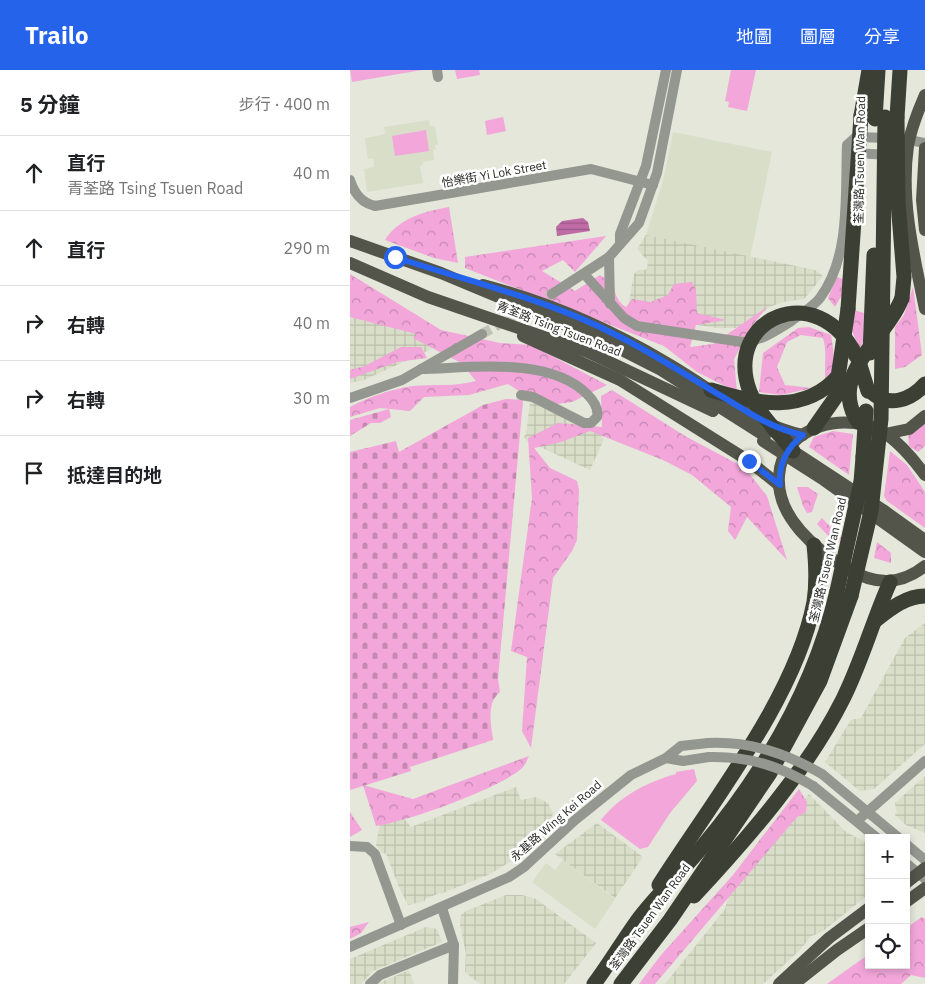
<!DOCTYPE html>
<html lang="zh-TW">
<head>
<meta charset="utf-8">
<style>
	body { margin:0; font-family:"IBM Plex Sans","Noto Sans TC",sans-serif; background:#f2f2f2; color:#202124 }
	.controls { position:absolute; right:15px; bottom:15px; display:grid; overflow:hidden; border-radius:0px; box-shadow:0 2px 8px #0003 }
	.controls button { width:45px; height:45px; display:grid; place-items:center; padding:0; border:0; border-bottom:1px solid #e0e0e0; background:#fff; color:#202124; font:25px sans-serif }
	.stop { position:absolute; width:15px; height:15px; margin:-11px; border:4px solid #2563eb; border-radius:50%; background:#fff }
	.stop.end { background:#2563eb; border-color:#fff; box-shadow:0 1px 5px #0008 }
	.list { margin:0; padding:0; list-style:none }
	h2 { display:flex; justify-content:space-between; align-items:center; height:65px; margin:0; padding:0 20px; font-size:21px }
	h2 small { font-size:16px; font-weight:400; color:#757577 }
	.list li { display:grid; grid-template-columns:32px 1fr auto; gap:15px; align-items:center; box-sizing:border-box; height:75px; padding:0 20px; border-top:1px solid #e0e0e0 }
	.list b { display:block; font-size:19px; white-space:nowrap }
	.list p { margin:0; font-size:16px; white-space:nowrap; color:#757577 }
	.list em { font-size:16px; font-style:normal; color:#757577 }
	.icon { flex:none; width:28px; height:28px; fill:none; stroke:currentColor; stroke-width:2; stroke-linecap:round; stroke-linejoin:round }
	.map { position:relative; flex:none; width:575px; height:914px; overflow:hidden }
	header { display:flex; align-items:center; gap:30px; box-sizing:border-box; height:70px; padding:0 25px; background:#2563eb; color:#fff }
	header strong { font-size:24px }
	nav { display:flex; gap:28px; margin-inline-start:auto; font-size:18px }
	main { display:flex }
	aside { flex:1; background:#fff }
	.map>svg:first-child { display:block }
</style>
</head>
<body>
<header>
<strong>Trailo</strong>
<nav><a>地圖</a><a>圖層</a><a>分享</a></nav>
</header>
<main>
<aside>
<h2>5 分鐘<small>步行 · 400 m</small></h2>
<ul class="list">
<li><svg class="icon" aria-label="ahead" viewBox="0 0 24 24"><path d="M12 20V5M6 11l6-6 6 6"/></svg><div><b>直行</b><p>青荃路 Tsing Tsuen Road</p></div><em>40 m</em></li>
<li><svg class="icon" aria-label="ahead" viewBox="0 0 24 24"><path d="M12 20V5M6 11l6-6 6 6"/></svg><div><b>直行</b></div><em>290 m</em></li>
<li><svg class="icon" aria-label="right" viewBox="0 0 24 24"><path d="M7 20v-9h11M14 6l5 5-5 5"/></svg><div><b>右轉</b></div><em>40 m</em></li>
<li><svg class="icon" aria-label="right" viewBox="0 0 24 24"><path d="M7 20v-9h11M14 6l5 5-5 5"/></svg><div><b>右轉</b></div><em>30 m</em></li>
<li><svg class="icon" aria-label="arrive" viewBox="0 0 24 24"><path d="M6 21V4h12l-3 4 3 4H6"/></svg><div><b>抵達目的地</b></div></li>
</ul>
</aside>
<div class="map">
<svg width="575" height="914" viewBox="0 0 575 914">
	<defs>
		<pattern id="industrial-grid" width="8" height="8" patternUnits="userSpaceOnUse" patternTransform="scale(1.25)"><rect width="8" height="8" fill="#d9dec8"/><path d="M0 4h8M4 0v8" fill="none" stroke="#bbbfac"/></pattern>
		<pattern id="forest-crowns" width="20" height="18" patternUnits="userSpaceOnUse" patternTransform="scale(1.25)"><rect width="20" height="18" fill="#f2a6da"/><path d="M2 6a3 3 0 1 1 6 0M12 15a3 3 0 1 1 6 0" fill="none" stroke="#c488b1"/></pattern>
		<pattern id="cemetery-stones" width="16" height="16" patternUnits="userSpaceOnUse" patternTransform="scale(1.25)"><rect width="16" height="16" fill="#f2a6da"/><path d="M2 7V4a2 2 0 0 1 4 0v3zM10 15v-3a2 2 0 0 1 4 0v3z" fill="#c488b1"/></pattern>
		<pattern id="water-rules" width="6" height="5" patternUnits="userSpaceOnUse" patternTransform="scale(1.25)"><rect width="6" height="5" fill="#bf6ba6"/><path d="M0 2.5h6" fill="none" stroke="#9c5887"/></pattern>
	</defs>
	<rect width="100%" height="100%" fill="#e4e7d9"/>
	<!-- built -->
	<g fill="#d9dec8">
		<polygon points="79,50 80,56 85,57 88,75 85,75 86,79 83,80 84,90 73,92 73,95 70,96 73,113 17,122 14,99 24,97 23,88 18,89 15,68 32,65 35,63 34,57"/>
		<polygon points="323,62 422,82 400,188 296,165 313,111"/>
		<polygon points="213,790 265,829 245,859 182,812 196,793 205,800"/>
	</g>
	<!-- industrial -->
	<g fill="url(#industrial-grid)">
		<polygon points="296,165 465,200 473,206 454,229 433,232 419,237 396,258 367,258 288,246 279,236 279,231 284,204 288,200 295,200 297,198 298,191 287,179"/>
		<polygon points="0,237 95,273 14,310 0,313"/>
		<polygon points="180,332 191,335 234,358 250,363 254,369 240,400 177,371 174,366 176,365"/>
		<polygon points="575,553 575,674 524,719 510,721 475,692 501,650 511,648 555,568"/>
		<polygon points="575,706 575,763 556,755 545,745 547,743 545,733"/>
		<polygon points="166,717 171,730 186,727 198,733 203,743 199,757 166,788 140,804 91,824 90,823 75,829 75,831 58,835 49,817 36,783 33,784 26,775 30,753 53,747 61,757"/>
		<polygon points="459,724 496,762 519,774 519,824 472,862 461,866 450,880 413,914 315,914 375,839 379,823"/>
		<polygon points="247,753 293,787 265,828 205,784"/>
		<polygon points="156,825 172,825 186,829 246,873 214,914 130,914 115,902 116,884 110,854 111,845 116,841"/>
		<polygon points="76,857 87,859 92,872 23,901 11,914 0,914 0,889"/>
		<polygon points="59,900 64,914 27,914"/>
	</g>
	<!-- forest -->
	<g fill="url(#forest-crowns)">
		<path d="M99,137L108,193L84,188L35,170C48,148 76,141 99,137Z"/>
		<path d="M256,166L225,202L213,190L192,201L225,221L250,205L263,214C265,223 267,232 276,237L282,229L301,232L318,225L324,214L342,212L346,220L347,243L376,250L346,255L340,277L363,274L417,237L401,257L384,289L387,322L347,302L314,276L115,198V187Z"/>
		<path d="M0,204L91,260L150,273L181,275L257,315L222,332L192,336L158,314L119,325L74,327L60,341L30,338L0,347V337C19,327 41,319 63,316C85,314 104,317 126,311L111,293L63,268L66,264L0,247Z"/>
		<polygon points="487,207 496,210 492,225 485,237 478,228"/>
		<polygon points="563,217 572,285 555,297 545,299 545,257 554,245"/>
		<polygon points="504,240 514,243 513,271 510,279 501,259"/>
		<path d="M459,257L481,265C484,284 487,297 476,314C473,298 478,284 473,268L451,265L437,272L427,297L435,315L462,318L431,325L409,322L413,283L448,258Z"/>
		<polygon points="51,277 71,277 77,288 47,292 0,309 0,300 15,296"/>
		<polygon points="262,320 335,366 395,398 417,426 437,490 397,447 385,470 378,461 381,437 342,405 313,390 240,361 211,372 184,378 200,398 227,411 229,420 227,470 222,481 203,508 181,678 172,661 177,587 161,581 182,428 178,368 208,353 252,357 251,326"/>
		<polygon points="575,351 575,376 568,382 559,376 558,366"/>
		<polygon points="483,361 503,364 499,405 459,377 464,367"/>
		<polygon points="540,381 557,395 575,422 575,458 537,431 534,426"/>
		<polygon points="447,417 458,417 468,424 462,442 457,443 453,436"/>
		<polygon points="472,448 491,468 487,475 467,454"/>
		<polygon points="527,472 541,483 541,493 524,488"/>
		<path d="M179,686C177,690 175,696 171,699C148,719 58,751 26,756L13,715L63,729Z"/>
		<polygon points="449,719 457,732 456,742 447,747 305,914 289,914 311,885 383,805"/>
		<polygon points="0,742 12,760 0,767"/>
		<polygon points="572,847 575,849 575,908 561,905 551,914 477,914 519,884 519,895 556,895 556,858"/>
		<polygon points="19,852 11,863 0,869 0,857"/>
	</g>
	<!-- cemetery -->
	<g fill="url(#cemetery-stones)">
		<path d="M156,329L173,330L148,609L150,622C136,633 141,655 143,670L60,697L61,701L0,720V382L46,371L49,382L133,335Z"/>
		<polygon points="39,339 41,347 30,353 21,353 0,366 0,350"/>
	</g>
	<!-- park -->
	<g fill="#f2a6da">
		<polygon points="0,0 72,0 2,12"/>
		<polygon points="105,0 129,0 130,5 107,9"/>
		<polygon points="381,0 406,0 397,41 378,37 379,32 375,31"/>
		<polygon points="153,47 156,61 137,65 135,51"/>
		<polygon points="76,60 79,81 45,86 42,66"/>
		<path d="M344,699L347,711L320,743L298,777L290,779L251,750C270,726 297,712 326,704V702Z"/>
	</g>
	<!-- water -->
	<polygon fill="url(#water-rules)" points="233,148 238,152 240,161 207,166 206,157 212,151"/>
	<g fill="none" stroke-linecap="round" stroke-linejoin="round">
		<!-- minor-tunnel -->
		<polyline stroke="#bfc2b6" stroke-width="10" stroke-dasharray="10 5" stroke-linecap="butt" points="132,264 202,224"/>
		<!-- minor -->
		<g stroke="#949690" stroke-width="10">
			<polyline points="87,0 88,7"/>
			<polyline points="554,69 575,73"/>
			<polyline points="503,83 541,85"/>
			<path d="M0,110C4,123 11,133 25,136L241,99L303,115"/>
			<polyline points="270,173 270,164 296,96 316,0"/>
			<polyline points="259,187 260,234"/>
			<path d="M235,205L274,248L287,256L392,272C411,271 424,262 440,252C449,245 463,237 470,228C501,186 495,124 497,75L506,67L539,68"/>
			<polyline points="202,224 259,187 289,153 307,103 327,0"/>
			<path d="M71,299C120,298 199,286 237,324C243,330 249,338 247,347L241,353H234L183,327L171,325"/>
			<polyline points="0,328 52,310 132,264"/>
			<polyline points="316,688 333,691 359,687"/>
			<polyline points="472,704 549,768"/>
			<polyline points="463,716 527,768"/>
			<polyline points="507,751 575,691"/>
			<polyline points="556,774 575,790"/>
			<polyline points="0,776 17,777 25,784 51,855"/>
			<polyline points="556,793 575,809"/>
			<polyline points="92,838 104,875 103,914"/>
			<polyline points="0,877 159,807 174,797 225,750 281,705 316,688 331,676 358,673"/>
			<polyline points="20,914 30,905 104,875"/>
		</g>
		<!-- major -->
		<g stroke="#53554b" stroke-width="12">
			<path d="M575,25C568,41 561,59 558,76C550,130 564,186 575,239"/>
			<polyline points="575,78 572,130 575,160"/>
			<polyline points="0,171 91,203 256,272 311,300 415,366"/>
			<polyline points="0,193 78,227 238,282 363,341"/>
			<path d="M133,215C197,232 258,258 315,292C359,317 402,354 453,365"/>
			<polyline points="173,266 270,310 399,391 429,415"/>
			<polyline points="535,364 559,359 575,346"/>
			<polyline points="443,381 533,440 575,470"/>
			<path d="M575,405C564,390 552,375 536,364C499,340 432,354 429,406C426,447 466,480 498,499C525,515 550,516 575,496"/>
			<polyline points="556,813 575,798"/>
			<polyline points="556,832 575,818"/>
			<polyline points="429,914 479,868 519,838"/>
			<polyline points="444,914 487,880 519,858"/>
		</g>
		<!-- highway -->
		<g stroke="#3c3f33" stroke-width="15">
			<polyline points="511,46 519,0"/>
			<polyline points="547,47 550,0"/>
			<polyline points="525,49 528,0"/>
			<path d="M361,320C406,334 455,345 489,305"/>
			<path d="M521,322C539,338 561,330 575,314"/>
			<path d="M508,352C477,304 536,270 552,228"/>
			<polyline points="464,358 485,328 498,239"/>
			<polyline points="511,412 513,387"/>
			<path d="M526,550C540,539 556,526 575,526"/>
			<path d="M309,815C361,733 446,627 464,532C467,513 466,494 464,475"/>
			<path d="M344,826C398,768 458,699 493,629C512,591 523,550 540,512"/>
			<path d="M244,914C259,894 272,872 287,851C306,825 331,803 352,777C414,703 465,616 487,521"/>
			<polyline points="271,914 320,850 420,703 470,611 501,526"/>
		</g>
		<!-- minor-bridge -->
		<g stroke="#949690" stroke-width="10">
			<path d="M358,673C400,671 435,683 472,704"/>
			<path d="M359,687C398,686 430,696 463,716"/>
		</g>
		<!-- major-bridge -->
		<polyline stroke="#53554b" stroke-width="12" points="413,371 474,410 575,482"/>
		<!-- highway-bridge -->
		<g stroke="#3c3f33" stroke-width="15">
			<polyline points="547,47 548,132 554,207 552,228"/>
			<polyline points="498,239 511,46"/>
			<polyline points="520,283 524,185"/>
			<polyline points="509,292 518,321"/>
			<path d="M443,381C428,362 409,345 400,322C372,248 468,207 506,286"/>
			<polyline points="513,387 516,341"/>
			<polyline points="487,521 511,412"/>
			<polyline points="501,526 521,441 531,349 535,47"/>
		</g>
	</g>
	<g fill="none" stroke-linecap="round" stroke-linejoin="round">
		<!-- route -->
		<path stroke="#2563eb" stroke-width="6" d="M45,187C119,212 197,229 266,265C305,284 340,308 378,330C402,345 424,359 453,365C437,378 428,394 430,415L399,391"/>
	</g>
	<g text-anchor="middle" stroke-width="5" stroke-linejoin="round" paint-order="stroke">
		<!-- street labels -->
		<g font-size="12" fill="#2d2e29" stroke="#fff">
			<text transform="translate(510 90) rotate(-89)" y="4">荃灣路 Tsuen Wan Road</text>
			<text transform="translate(144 104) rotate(-10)" y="4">怡樂街 Yi Lok Street</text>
			<text transform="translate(209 259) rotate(21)" y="4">青荃路 Tsing Tsuen Road</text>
			<text transform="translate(478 490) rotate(-77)" y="4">荃灣路 Tsuen Wan Road</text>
			<text transform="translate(206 751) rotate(-41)" y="4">永基路 Wing Kei Road</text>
			<text transform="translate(300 847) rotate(-54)" y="4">荃灣路 Tsuen Wan Road</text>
		</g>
	</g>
</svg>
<div class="controls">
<button>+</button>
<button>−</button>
<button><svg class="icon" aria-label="locate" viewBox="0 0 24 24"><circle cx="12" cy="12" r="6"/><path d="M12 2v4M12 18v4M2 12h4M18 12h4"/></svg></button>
</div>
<div class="stop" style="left:45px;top:187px"></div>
<div class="stop end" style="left:399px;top:391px"></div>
</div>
</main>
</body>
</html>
